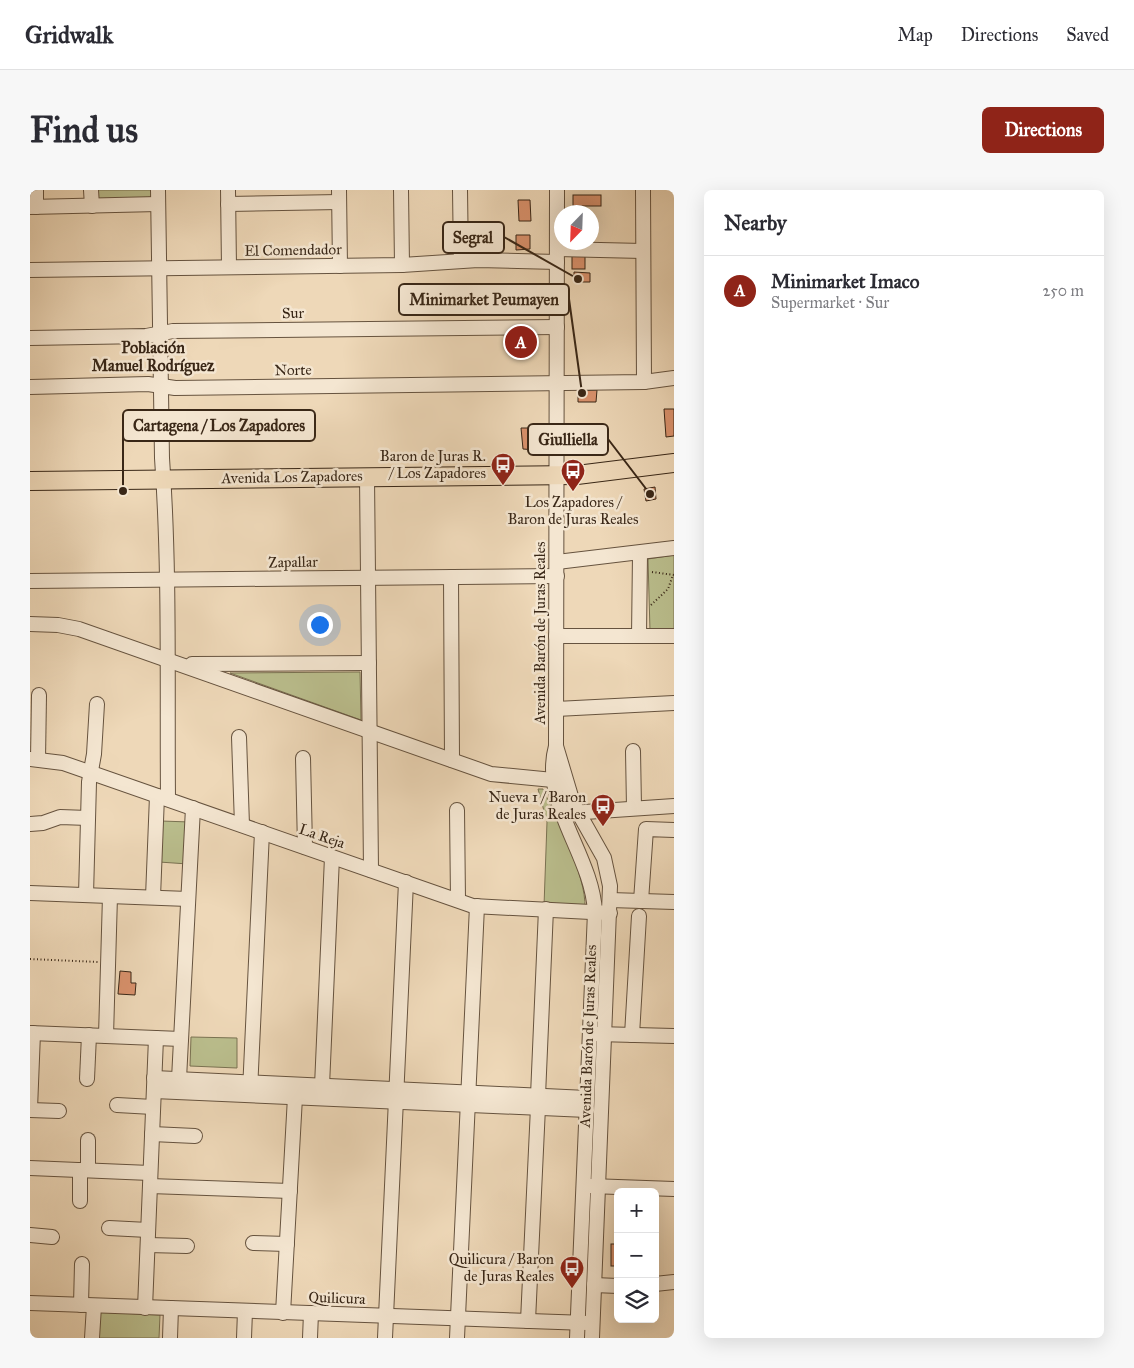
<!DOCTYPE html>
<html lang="en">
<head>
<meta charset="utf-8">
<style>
	body { margin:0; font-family:"IM FELL Great Primer",serif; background:#f7f7f7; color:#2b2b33 }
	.controls { position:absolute; right:15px; bottom:15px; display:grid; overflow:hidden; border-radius:8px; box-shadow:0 5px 20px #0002 }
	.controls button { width:45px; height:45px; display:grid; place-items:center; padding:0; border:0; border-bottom:1px solid #e1e1e2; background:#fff; color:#2b2b33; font:25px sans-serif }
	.compass { position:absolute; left:524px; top:15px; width:45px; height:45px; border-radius:50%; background:#fff; box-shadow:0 5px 20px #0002; rotate:203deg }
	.you { position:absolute; left:289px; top:434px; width:18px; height:18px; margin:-12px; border:4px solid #fff; border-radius:50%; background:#1a73e8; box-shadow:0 0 0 8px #1a73e833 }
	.badge { display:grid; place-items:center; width:32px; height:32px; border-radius:50%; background:#8f2418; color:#fff; font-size:16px; font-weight:700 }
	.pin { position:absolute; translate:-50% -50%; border:2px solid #fff; box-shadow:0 1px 5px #0006 }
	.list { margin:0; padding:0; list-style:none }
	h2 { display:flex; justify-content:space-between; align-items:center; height:65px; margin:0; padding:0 20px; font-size:21px }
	h2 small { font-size:16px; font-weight:400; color:#7c7c81 }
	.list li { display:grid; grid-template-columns:32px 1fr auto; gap:15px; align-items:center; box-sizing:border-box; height:70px; padding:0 20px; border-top:1px solid #e1e1e2 }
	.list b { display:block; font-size:19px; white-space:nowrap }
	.list p { margin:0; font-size:16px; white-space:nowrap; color:#7c7c81 }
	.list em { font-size:16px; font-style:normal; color:#7c7c81 }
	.icon { flex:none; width:28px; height:28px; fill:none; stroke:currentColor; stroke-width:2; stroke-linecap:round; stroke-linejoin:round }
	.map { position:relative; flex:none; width:644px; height:1148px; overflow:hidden; border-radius:8px }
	header { display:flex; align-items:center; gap:30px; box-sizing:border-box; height:70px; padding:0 25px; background:#fff; border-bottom:1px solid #e1e1e2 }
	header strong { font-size:24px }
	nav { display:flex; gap:28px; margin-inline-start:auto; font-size:18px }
	.intro { display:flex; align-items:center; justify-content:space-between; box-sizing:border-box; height:120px; padding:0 30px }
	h1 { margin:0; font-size:35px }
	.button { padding:12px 22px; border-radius:8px; background:#8f2418; color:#fff; font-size:18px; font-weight:700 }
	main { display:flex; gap:30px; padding:0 30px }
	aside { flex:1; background:#fff; border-radius:8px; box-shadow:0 5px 20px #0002 }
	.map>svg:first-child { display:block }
</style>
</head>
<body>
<header>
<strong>Gridwalk</strong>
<nav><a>Map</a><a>Directions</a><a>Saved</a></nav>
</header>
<div class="intro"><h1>Find us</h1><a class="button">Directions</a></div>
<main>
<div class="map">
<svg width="644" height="1148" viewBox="0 0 644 1148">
	<rect width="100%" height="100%" fill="#eed8b8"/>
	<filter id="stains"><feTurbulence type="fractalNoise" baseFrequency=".004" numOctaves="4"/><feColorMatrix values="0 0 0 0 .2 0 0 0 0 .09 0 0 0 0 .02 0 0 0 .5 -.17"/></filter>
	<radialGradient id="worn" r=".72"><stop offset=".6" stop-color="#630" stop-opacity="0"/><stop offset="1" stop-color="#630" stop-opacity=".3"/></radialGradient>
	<!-- green -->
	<g fill="#babe8d" stroke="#7a7252">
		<rect x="67" y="0" width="58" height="12"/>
		<polygon points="644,365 644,441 620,441 618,369"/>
		<polygon points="330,482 331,530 200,483"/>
		<path d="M508,599H513C527,631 556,684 555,718L514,716L517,632Z"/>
		<polygon points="131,631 160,632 158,674 129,672"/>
		<polygon points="161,847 207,848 207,878 160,876"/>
		<polygon points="68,1122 130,1125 129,1148 67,1148"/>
	</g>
	<!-- building -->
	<g fill="#da926d" stroke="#392717">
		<rect x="543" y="5" width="28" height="11"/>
		<polygon points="488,10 500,10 501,31 489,31"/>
		<polygon points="486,45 500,45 500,59 486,60"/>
		<rect x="542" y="61" width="13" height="18"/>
		<polygon points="544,82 560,83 560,92 544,92"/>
		<polygon points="500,145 501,158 481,159 481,146"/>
		<polygon points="567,200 566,212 548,212 548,201"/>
		<polygon points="634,219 644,219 644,246 636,247"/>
		<polygon points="491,238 507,238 506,260 493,259"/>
		<polygon points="625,297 626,309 616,311 614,299"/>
		<polygon points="90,781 101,782 101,793 106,793 105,805 88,804"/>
		<rect x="581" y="1054" width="7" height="22"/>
	</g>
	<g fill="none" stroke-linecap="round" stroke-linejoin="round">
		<defs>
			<g id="minor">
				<polyline points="6,0 6,17"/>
				<polyline points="61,0 62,16"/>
				<path d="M128,0L132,268C140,381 137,496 138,609"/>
				<polyline points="198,0 199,77"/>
				<polyline points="309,0 310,76"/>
				<polyline points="371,0 372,75"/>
				<polyline points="430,0 431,71"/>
				<path d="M527,0L526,556C510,614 562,664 565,722L547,1148"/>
				<polyline points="613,0 614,192"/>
				<polyline points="198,14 309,12"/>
				<polyline points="0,17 128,14"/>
				<polyline points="527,59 613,61"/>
				<polyline points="0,80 372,75 448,70 527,72"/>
				<polyline points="0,148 116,146 143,141 527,137"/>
				<polyline points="0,197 118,194 145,198 614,192 644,188"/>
				<polyline points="337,287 341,680"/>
				<polyline points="527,372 644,358"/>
				<polyline points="421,387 422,570"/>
				<polyline points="0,391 527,386"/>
				<polyline points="0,434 28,435 49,439 461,584 523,590"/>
				<polyline points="526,446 644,446"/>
				<polyline points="609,446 610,364"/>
				<polyline points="162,474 339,473"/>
				<polyline points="526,519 644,513"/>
				<polyline points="209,547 212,635"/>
				<polyline points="526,556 543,613 574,668 580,696 562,1148"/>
				<polyline points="603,561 604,617"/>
				<polyline points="273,568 275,657"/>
				<polyline points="0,569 33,573 443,716 580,723"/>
				<polyline points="8,569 9,505"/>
				<polyline points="427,620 428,710"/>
				<polyline points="540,623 644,616"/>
				<polyline points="0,634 13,633 30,627 58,628"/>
				<polyline points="0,703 158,709"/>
				<polyline points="56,705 59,592 64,564 67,514"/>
				<polyline points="123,707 127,606"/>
				<polyline points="580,710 644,712"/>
				<polyline points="611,711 616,639 644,640"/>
				<polyline points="0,843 151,849"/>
				<polyline points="566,844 644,846"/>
				<polyline points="602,845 609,726"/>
				<polyline points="76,846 80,706"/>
				<polyline points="124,888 557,908"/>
				<polyline points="57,889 59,845"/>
				<polyline points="149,889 163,618"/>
				<polyline points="292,896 302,667"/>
				<polyline points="124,901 557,920"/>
				<polyline points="220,901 232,642"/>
				<polyline points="508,906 516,719"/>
				<polyline points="87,915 123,917"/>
				<polyline points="0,919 3,843"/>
				<polyline points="0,920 29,921"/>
				<polyline points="122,944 165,946"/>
				<polyline points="0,978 120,983"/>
				<polyline points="58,980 58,950"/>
				<polyline points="120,996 260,1001"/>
				<polyline points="560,996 644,999"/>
				<polyline points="50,1011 50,980"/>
				<polyline points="79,1038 118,1040"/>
				<polyline points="0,1045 22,1047"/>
				<polyline points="223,1053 257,1054"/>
				<polyline points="118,1055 157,1056"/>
				<polyline points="625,1094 644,1092"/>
				<polyline points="564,1095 588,1096"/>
				<polyline points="0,1113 557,1133"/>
				<polyline points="51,1115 52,1074"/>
				<polyline points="115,1118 126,848"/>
				<polyline points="253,1123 265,907"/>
				<polyline points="498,1131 508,917"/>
				<polyline points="62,1148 64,1116"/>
				<polyline points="140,1148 141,1118"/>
				<polyline points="214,1148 215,1121"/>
				<polyline points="280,1148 281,1123"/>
				<polyline points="355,1148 376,692"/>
				<polyline points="427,1148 447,716"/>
			</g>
			<polyline id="major" points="0,291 547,285 644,273"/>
		</defs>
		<!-- minor casing -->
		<use href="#minor" stroke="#66533f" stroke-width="16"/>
		<!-- major casing -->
		<use href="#major" stroke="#392717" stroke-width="20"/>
		<!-- path -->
		<g stroke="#392717" stroke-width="2" stroke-dasharray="1 2.5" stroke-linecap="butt">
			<polyline points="622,382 644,385"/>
			<polyline points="621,415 638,399 643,385"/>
			<polyline points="0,769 68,772"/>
		</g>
		<!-- minor -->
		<use href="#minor" stroke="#f4e6d1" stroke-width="14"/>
		<!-- major -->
		<use href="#major" stroke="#eed8b8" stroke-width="18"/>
	</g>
	<!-- icons -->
	<defs>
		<symbol id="bus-pin" viewBox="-11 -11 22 30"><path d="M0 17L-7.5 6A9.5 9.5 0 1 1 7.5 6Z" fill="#8f2418" stroke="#f4e6d1"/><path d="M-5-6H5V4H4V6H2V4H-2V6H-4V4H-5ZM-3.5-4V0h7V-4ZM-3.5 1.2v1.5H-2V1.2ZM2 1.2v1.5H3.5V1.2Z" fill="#fff"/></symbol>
	</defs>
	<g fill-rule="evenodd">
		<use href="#bus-pin" x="459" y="261" width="28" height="38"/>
		<use href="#bus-pin" x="529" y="267" width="28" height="38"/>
		<use href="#bus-pin" x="559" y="602" width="28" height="38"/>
		<use href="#bus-pin" x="528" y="1064" width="28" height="38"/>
	</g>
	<g text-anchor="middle" stroke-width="5" stroke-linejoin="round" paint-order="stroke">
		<!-- street labels -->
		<g font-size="15" fill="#392717" stroke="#f4e6d1">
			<text transform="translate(263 60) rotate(-1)" y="5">El Comendador</text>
			<text transform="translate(263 123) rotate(-1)" y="5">Sur</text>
			<text transform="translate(263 180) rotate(-1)" y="5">Norte</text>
			<text transform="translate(262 287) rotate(-1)" y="5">Avenida Los Zapadores</text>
			<text transform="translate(263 372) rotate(-1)" y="5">Zapallar</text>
			<text transform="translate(510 443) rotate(-90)" y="5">Avenida Barón de Juras Reales</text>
			<text transform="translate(292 646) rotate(19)" y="5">La Reja</text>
			<text transform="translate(558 846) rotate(-88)" y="5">Avenida Barón de Juras Reales</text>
			<text transform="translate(307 1108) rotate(2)" y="5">Quilicura</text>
		</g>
		<!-- poi labels -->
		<g font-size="15" fill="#392717" stroke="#f4e6d1" text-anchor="end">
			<text x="456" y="271">Baron de Juras R.<tspan x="456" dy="17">/ Los Zapadores</tspan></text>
			<text x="543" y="317" text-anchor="middle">Los Zapadores /<tspan x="543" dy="17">Baron de Juras Reales</tspan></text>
			<text x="556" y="612">Nueva 1 / Baron<tspan x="556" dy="17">de Juras Reales</tspan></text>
			<text x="524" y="1074">Quilicura / Baron<tspan x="524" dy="17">de Juras Reales</tspan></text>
		</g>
		<!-- neighbourhood labels -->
		<g font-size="16" font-weight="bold" fill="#392717" stroke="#f4e6d1">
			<text x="123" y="163">Población<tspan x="123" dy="18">Manuel Rodríguez</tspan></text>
		</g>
	</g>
	<!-- callouts -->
	<path fill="none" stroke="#392717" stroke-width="2" d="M548 89L474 47M552 203L539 109M93 301L93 236M620 304L578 249"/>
	<g fill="#392717" stroke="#f4e6d1" stroke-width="2">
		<circle cx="548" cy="89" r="5"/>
		<circle cx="552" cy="203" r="5"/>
		<circle cx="93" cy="301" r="5"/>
		<circle cx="620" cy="304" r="5"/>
	</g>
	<g fill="#f4e6d1" stroke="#392717" stroke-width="2">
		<rect x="413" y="32" width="61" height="31" rx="5"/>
		<rect x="369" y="94" width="170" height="31" rx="5"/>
		<rect x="93" y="220" width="192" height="31" rx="5"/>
		<rect x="498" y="234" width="80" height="31" rx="5"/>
	</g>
	<g font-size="16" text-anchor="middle" font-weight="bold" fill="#392717">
		<text x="443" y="53">Segral</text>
		<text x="454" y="115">Minimarket Peumayen</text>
		<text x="189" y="241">Cartagena / Los Zapadores</text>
		<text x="538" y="255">Giulliella</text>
	</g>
	<rect width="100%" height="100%" filter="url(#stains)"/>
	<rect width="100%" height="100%" fill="url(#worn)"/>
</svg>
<div class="controls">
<button>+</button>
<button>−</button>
<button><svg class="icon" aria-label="layers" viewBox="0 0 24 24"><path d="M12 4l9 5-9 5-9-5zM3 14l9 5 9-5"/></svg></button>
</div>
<svg class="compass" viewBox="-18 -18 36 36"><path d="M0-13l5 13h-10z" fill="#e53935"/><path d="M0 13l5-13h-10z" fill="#7c7c81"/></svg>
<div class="you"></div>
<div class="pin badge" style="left:491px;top:152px">A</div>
</div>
<aside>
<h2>Nearby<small></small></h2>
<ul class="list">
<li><span class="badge">A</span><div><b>Minimarket Imaco</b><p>Supermarket · Sur</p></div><em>250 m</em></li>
</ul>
</aside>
</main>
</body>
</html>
